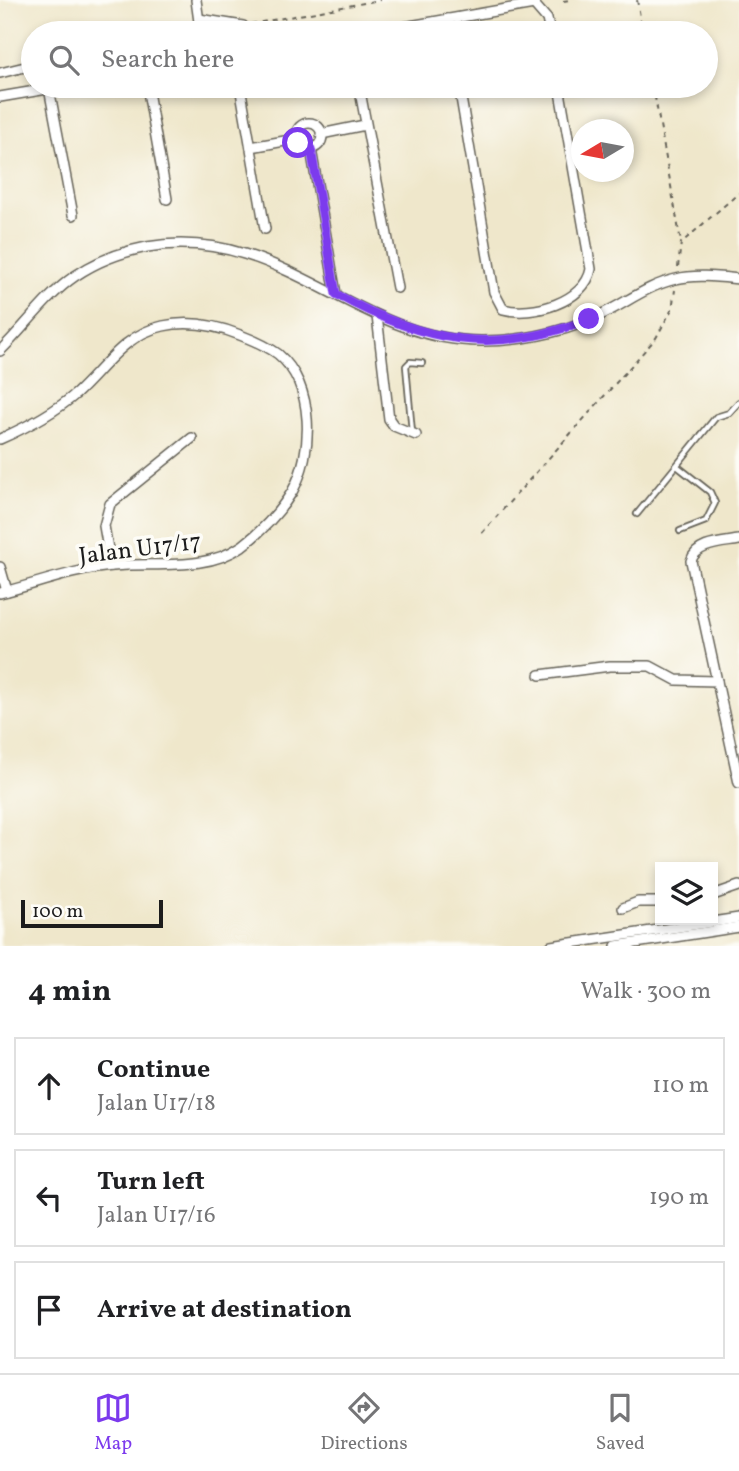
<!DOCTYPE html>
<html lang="en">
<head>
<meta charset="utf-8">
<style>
	body { margin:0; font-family:Vollkorn,serif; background:#f6f6f6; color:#202124 }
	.controls { position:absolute; right:21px; bottom:21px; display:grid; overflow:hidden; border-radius:0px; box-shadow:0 4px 10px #0003 }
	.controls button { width:63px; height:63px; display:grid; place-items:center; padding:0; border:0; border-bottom:2px solid #e0e0e0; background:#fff; color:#202124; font:35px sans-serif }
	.compass { position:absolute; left:571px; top:119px; width:63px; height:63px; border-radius:50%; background:#fff; box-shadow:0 4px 10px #0003; rotate:260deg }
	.scale { position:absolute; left:21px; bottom:18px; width:142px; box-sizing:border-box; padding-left:7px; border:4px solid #1c1c1c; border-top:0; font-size:19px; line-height:24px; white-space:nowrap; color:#1c1c1c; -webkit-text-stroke:5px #fdfcf7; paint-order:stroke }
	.stop { position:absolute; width:21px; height:21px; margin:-16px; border:5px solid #7c3aed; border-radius:50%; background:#fff }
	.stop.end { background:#7c3aed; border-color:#fff; box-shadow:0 2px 7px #0008 }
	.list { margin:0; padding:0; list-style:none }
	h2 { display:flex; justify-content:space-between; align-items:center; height:91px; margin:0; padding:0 28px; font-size:30px }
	h2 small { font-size:23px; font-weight:400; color:#757577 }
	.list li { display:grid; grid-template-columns:46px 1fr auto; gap:21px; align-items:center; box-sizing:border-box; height:98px; margin:0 14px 14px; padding:0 14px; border:2px solid #e0e0e0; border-radius:0px }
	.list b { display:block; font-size:26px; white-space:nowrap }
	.list p { margin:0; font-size:23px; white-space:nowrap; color:#757577 }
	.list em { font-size:23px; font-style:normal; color:#757577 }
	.icon { flex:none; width:38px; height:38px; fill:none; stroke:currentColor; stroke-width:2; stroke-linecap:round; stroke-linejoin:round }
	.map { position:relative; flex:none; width:739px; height:946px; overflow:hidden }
	.search { position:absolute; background:#fff; box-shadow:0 4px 10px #0003; left:21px; right:21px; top:21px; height:77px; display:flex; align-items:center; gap:18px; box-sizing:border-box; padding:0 24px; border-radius:38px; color:#757577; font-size:26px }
	.sheet { height:427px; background:#fff }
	nav { display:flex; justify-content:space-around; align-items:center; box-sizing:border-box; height:98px; border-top:2px solid #e0e0e0; background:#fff; font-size:19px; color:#757577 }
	nav a { display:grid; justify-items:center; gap:4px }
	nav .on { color:#7c3aed }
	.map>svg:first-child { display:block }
</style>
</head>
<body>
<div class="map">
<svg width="739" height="946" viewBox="0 0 739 946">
	<rect width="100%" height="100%" fill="#fdfcf7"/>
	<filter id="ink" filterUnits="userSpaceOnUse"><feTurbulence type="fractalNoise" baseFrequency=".0143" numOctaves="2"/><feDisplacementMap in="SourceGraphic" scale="14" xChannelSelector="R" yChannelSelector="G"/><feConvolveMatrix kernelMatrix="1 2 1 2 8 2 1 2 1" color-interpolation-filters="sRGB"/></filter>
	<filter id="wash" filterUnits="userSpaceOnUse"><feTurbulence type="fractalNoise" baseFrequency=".00686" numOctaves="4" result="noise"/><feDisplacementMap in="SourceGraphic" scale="28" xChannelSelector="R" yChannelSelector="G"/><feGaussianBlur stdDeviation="1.57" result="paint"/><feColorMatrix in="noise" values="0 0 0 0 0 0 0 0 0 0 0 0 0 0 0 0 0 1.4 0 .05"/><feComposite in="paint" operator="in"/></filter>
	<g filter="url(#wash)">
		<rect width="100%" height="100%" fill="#efe7cb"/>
	</g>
	<g filter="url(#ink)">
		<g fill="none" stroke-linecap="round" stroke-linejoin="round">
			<defs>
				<g id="lane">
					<polyline points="412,432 406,366 410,362 422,363"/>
					<polyline points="677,466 710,492 715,503 706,521 680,531"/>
					<polyline points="637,514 716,417 729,413 739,402"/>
				</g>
				<g id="street">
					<polyline points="199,19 243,26"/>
					<polyline points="448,19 450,33"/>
					<polyline points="195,33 200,29 196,0"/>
					<polyline points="370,33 534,4 547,19 550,33"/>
					<polyline points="0,73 33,65"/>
					<polyline points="147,86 167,199"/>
					<polyline points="240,86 265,229"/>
					<polyline points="359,86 397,288"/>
					<path d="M459,86L494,292L503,309C532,317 585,302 591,269L559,86"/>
					<polyline points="49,88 73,215"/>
					<polyline points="0,97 65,86"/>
					<circle cx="309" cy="136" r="13"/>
					<polyline points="321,134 365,125"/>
					<polyline points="251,147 296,139"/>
					<polyline points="311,149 336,294"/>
					<polyline points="377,316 389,419 394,426 416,435"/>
					<path d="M0,351C25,327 46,296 75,276C97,261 121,252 147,247C280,224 358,342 482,341C527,341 575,330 614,308C634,297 653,284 676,279C696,274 719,277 739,279"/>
					<path d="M0,439C27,427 55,412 77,393C104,368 125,334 163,326C190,320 215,325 240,335C253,340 267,346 278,354C315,385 314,453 292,492C279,513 262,531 242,546C205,572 156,562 113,566C76,569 36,584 0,593"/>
					<path d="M739,540C723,543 696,543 691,561L739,783"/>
					<polyline points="111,566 104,526 110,504 192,438"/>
					<polyline points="0,567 7,591"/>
					<polyline points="540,675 610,666 650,666 676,680 717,681"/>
					<polyline points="713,895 739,886"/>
					<polyline points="623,908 638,902 660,902"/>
					<polyline points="551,946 739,918"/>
					<polyline points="616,946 739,927"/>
				</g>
			</defs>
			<!-- lane casing -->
			<use href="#lane" stroke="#666359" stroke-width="8"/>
			<!-- street casing -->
			<use href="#street" stroke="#666359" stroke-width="12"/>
			<!-- path -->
			<g stroke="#666359" stroke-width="2" stroke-dasharray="5 5" stroke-linecap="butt">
				<polyline points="637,0 643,33"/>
				<polyline points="563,1 569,0"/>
				<polyline points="251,24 380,0"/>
				<polyline points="653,86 681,242"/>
				<polyline points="678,267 681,243 739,193"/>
				<polyline points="482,533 656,338 672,309 675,290"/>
			</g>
			<!-- lane -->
			<use href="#lane" stroke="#fff" stroke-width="4.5"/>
			<!-- street -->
			<use href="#street" stroke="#fff" stroke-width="9"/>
		</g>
	</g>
	<g fill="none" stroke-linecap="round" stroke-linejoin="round" filter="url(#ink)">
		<!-- route -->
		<path stroke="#7c3aed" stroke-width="9" d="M298,143L303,148L311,149L336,294C422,342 495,357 589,319"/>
	</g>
	<g text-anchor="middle" stroke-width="7" stroke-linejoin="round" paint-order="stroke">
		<!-- street labels -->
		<g font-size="24" fill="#1c1c1c" stroke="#fdfcf7">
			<text transform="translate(140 548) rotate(-7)" y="8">Jalan U17/17</text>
		</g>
	</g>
</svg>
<div class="controls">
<button><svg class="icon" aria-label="layers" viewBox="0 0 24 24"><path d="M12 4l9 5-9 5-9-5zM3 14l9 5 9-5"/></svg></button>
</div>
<svg class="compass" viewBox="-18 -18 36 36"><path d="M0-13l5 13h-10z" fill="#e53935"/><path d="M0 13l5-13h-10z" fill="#757577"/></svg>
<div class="scale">100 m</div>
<div class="stop" style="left:298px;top:143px"></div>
<div class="stop end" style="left:589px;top:319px"></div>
<div class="search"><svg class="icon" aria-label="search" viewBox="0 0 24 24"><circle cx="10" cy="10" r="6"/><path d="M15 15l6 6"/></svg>Search here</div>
</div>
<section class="sheet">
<h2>4 min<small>Walk · 300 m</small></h2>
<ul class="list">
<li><svg class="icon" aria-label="ahead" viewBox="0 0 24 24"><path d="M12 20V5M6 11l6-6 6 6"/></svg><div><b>Continue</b><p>Jalan U17/18</p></div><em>110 m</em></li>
<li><svg class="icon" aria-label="left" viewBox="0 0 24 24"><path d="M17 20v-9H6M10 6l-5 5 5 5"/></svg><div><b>Turn left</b><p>Jalan U17/16</p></div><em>190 m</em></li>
<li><svg class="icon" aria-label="arrive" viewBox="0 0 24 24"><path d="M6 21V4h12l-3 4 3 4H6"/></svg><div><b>Arrive at destination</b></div></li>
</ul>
</section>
<nav>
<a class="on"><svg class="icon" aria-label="map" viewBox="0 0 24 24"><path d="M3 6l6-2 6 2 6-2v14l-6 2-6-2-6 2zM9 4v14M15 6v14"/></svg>Map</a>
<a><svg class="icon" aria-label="directions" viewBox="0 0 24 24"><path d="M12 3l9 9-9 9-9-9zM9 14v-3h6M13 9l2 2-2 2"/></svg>Directions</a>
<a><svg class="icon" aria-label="saved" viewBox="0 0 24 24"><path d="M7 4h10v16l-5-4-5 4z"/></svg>Saved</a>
</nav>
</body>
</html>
